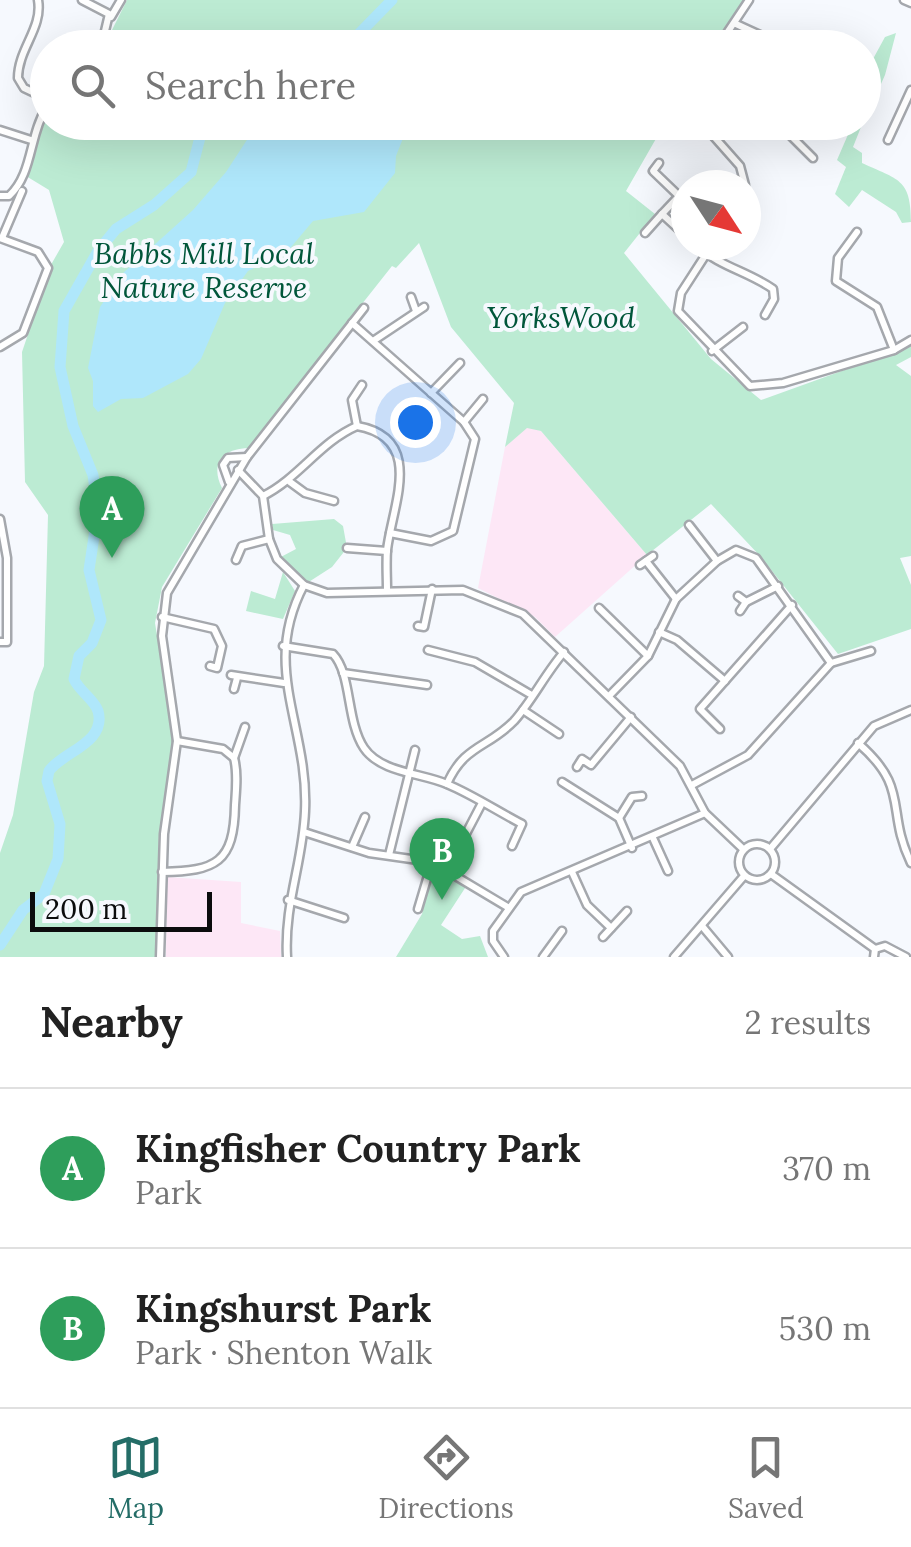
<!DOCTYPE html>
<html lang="en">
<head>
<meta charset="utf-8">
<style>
	body { margin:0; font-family:Lora,serif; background:#f6f6f6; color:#222 }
	.compass { position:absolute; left:671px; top:170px; width:90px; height:90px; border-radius:50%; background:#fff; box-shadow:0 10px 40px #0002; rotate:126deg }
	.scale { position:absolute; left:30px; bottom:25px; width:182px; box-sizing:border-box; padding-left:10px; border:5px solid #0b0c0d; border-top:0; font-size:28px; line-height:35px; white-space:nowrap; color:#0b0c0d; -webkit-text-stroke:8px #f6f9fe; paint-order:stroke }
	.you { position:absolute; left:415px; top:422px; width:35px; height:35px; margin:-25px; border:8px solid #fff; border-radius:50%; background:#1a73e8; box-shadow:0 0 0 15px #1a73e833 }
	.badge { display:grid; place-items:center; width:65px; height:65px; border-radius:50%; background:#246d67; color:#fff; font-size:32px; font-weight:700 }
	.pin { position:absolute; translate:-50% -82px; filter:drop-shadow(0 2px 5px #0008) }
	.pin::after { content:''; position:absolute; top:52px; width:35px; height:30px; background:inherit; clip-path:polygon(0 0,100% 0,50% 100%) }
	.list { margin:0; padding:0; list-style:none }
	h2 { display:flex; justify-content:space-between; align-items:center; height:130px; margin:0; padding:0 40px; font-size:42px }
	h2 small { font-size:32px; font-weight:400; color:#767676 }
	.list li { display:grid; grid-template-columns:65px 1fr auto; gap:30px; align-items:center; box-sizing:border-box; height:160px; padding:0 40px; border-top:2px solid #e0e0e0 }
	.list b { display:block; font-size:38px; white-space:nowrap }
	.list p { margin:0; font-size:32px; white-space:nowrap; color:#767676 }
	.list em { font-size:32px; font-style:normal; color:#767676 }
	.icon { flex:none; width:55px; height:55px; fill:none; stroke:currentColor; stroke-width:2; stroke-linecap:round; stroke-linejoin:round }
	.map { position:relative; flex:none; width:911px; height:957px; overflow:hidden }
	.search { position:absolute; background:#fff; box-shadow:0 10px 40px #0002; left:30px; right:30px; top:30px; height:110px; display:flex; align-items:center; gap:25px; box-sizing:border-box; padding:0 35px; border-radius:55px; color:#767676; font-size:38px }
	.sheet { height:450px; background:#fff }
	nav { display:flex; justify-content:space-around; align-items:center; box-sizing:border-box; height:140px; border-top:2px solid #e0e0e0; background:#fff; font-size:28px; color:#767676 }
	nav a { display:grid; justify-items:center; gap:5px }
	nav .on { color:#246d67 }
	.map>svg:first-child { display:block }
</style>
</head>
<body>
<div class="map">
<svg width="911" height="957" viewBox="0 0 911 957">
	<rect width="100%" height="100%" fill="#f6f9fe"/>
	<!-- education -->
	<g fill="#fde7f6">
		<polygon points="527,427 541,431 647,555 555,637 535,617 478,588 505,447"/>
		<polygon points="167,877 241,882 241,923 280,931 281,957 166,957"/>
	</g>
	<!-- green -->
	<g fill="#bcebd3">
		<polygon points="127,0 744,0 713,47 103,48"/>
		<polygon points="896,33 885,75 864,122 864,105 875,82 867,70 885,37"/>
		<path d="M47,115L48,122L665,123L626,191L655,214L624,253L711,359L761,400L911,346V357L896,365L911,376V556L900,558L911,585V629L838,654L760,556L711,504L647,555L541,431L527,428L505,447L514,403L451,327L419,243L396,268L392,266L248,448C222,449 210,464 222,488L162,587L155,623L174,740L159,835L156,957H0V853L13,815L34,692L44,666L48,515L25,482L22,352L52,263L64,242L49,190L26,176L40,122Z"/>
		<path d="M863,122L853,147L862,153V163C898,180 911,178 911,222L902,223L896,212L862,190L849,207L835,194L846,167L837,160L853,123Z"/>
		<polygon points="334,519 343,526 347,548 332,567 304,585 277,559 296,549 290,535 273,530 272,524"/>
		<polygon points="283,572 295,591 283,619 246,611 251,591 275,599"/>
		<polygon points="433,870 467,885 441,925 462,939 480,936 488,957 396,957 422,914"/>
	</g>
	<!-- water -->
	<polygon fill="#afe7fb" points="258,123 409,123 396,156 395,173 364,212 313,221 286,253 248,271 225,303 201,359 188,374 143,398 121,399 98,412 93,406 93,381 88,368 100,307 122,274 193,210 226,172"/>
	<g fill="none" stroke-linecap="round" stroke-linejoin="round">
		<!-- river -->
		<g stroke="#afe7fb" stroke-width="11">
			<polyline points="345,48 392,0"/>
			<path d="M0,945L23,910L44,894L58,859L60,824L47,781L49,771C62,752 107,743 98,711C94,699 79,691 74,679L79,656L92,643L101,620L89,570L98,510L93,475L73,426L60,367L64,311L98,251L116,229L154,205L191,172L204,122"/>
		</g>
		<defs>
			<g id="minor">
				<polyline points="82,0 109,14 101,48"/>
				<polyline points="904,0 911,3"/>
				<polyline points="111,17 121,0"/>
				<polyline points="736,24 775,42 811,40 826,48"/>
				<polyline points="717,48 749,0"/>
				<polyline points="701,122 740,166 745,185"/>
				<polyline points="777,122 813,158"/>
				<polyline points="0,130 31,140"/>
				<polyline points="712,135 727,122"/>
				<polyline points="888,140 911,90"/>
				<polyline points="659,163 653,171 679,196 662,214"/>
				<path d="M0,196H9C33,174 29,136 46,108L43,97L24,88L18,78C18,49 43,28 38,0"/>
				<polyline points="857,232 838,258 836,281 877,307 894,350"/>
				<polyline points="645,233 662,214 686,236"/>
				<polyline points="0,238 38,252 48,268 23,333 0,347"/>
				<polyline points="2,238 22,191"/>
				<path d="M696,245C720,267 747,271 773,289L774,299L765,315"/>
				<polyline points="712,245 681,293 678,311 750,386 783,383 894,350 911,340"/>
				<polyline points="411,297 416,311"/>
				<polyline points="352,323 464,422 475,439 453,531 431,541 390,533"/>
				<polyline points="373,341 424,307"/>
				<polyline points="712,351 743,327"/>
				<polyline points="431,393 460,363"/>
				<polyline points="464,422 483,399"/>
				<polyline points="357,426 352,400 362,385"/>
				<polyline points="238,470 263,496 269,539 277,559 304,585 327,593 463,590 523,614 680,766 705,813 743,849"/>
				<polyline points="229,482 223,465 228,458 247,457"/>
				<polyline points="290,482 305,493 334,501"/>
				<path d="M263,496C299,478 320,442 357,426C426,438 392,506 387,550C386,563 387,577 387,590"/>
				<polyline points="0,519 7,558 7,642 0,642"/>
				<polyline points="689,525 717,561"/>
				<polyline points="347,548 387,551"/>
				<polyline points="236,560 242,546 269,539"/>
				<polyline points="646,561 676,599"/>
				<polyline points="640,565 653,556"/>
				<polyline points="738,596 746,602 778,586"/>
				<polyline points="599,608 648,656"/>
				<polyline points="740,611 746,602"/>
				<polyline points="162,617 214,629 222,646 217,668 210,666"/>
				<polyline points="418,626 424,627 432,589"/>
				<polyline points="659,632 677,640 725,681"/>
				<path d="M283,646L333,654C352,674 346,721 364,748C381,773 422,773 447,784C473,795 497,811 522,824L512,846"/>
				<polyline points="428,650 475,662 530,694"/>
				<polyline points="343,673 427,685"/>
				<polyline points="231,675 284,683"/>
				<polyline points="234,689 237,678"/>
				<polyline points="609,696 648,656 676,599 717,561 736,550 756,558 831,663"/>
				<polyline points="523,710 559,734"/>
				<polyline points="720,729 700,709 792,605"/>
				<path d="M858,743C911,789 885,809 911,863"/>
				<polyline points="234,758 245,727"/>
				<polyline points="577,767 582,759 591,765 631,717"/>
				<polyline points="562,782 619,818 632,848"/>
				<path d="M447,784C464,745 488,748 514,721C532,701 545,674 564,652"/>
				<polyline points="692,785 748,755 831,663 871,651"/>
				<polyline points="619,818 632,797 642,796"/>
				<polyline points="304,832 369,853 432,862 509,908"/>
				<polyline points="653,838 668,871"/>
				<circle cx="757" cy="862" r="18"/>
				<polyline points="352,847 365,817"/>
				<polyline points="770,849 874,726 911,710"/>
				<polyline points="389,855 415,750"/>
				<polyline points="448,868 482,803"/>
				<path d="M162,872C216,871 234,863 235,805C236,790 238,773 234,758L223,749L177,741"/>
				<polyline points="572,872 587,905 611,928"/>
				<polyline points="771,874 875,949"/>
				<polyline points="288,900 344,918"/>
				<polyline points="418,909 432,862"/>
				<polyline points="702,926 728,957"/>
				<polyline points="603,937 627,911"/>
				<polyline points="160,957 164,834 177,741 162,636 167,593 247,457 364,308"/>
				<path d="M287,957C284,904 303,862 305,811C309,726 260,668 304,585"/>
				<polyline points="504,957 493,941 493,931 521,892 705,813"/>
				<polyline points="543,957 562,931"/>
				<polyline points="674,957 744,876"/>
				<polyline points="874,957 875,949 885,946 906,957"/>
			</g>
		</defs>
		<!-- minor casing -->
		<use href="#minor" stroke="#a5a8ad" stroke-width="11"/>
		<!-- minor -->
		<use href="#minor" stroke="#fff" stroke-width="6"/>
	</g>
	<g text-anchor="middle" stroke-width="8" stroke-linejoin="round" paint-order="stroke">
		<!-- park labels -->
		<g font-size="30" font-style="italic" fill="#00563a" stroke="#f6f9fe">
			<text x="204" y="264">Babbs Mill Local<tspan x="204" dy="34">Nature Reserve</tspan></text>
			<text x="561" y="328">YorksWood</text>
		</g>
	</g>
</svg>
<svg class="compass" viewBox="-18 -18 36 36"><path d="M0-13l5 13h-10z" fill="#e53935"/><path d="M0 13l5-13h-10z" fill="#767676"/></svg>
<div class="scale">200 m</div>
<div class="you"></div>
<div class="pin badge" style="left:112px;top:558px;background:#2e9e5b">A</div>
<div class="pin badge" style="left:442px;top:900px;background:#2e9e5b">B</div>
<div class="search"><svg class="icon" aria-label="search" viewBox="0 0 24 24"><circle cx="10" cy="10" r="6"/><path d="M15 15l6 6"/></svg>Search here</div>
</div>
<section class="sheet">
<h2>Nearby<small>2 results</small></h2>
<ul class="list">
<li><span class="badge" style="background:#2e9e5b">A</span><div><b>Kingfisher Country Park</b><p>Park</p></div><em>370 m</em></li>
<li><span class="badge" style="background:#2e9e5b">B</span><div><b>Kingshurst Park</b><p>Park · Shenton Walk</p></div><em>530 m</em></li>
</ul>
</section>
<nav>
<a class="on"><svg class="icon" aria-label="map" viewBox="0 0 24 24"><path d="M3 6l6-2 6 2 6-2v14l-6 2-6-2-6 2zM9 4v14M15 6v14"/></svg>Map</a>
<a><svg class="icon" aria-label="directions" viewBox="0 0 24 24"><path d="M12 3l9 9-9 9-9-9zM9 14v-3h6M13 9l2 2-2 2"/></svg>Directions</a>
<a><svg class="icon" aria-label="saved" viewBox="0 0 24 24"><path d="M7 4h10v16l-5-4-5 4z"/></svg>Saved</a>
</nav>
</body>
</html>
